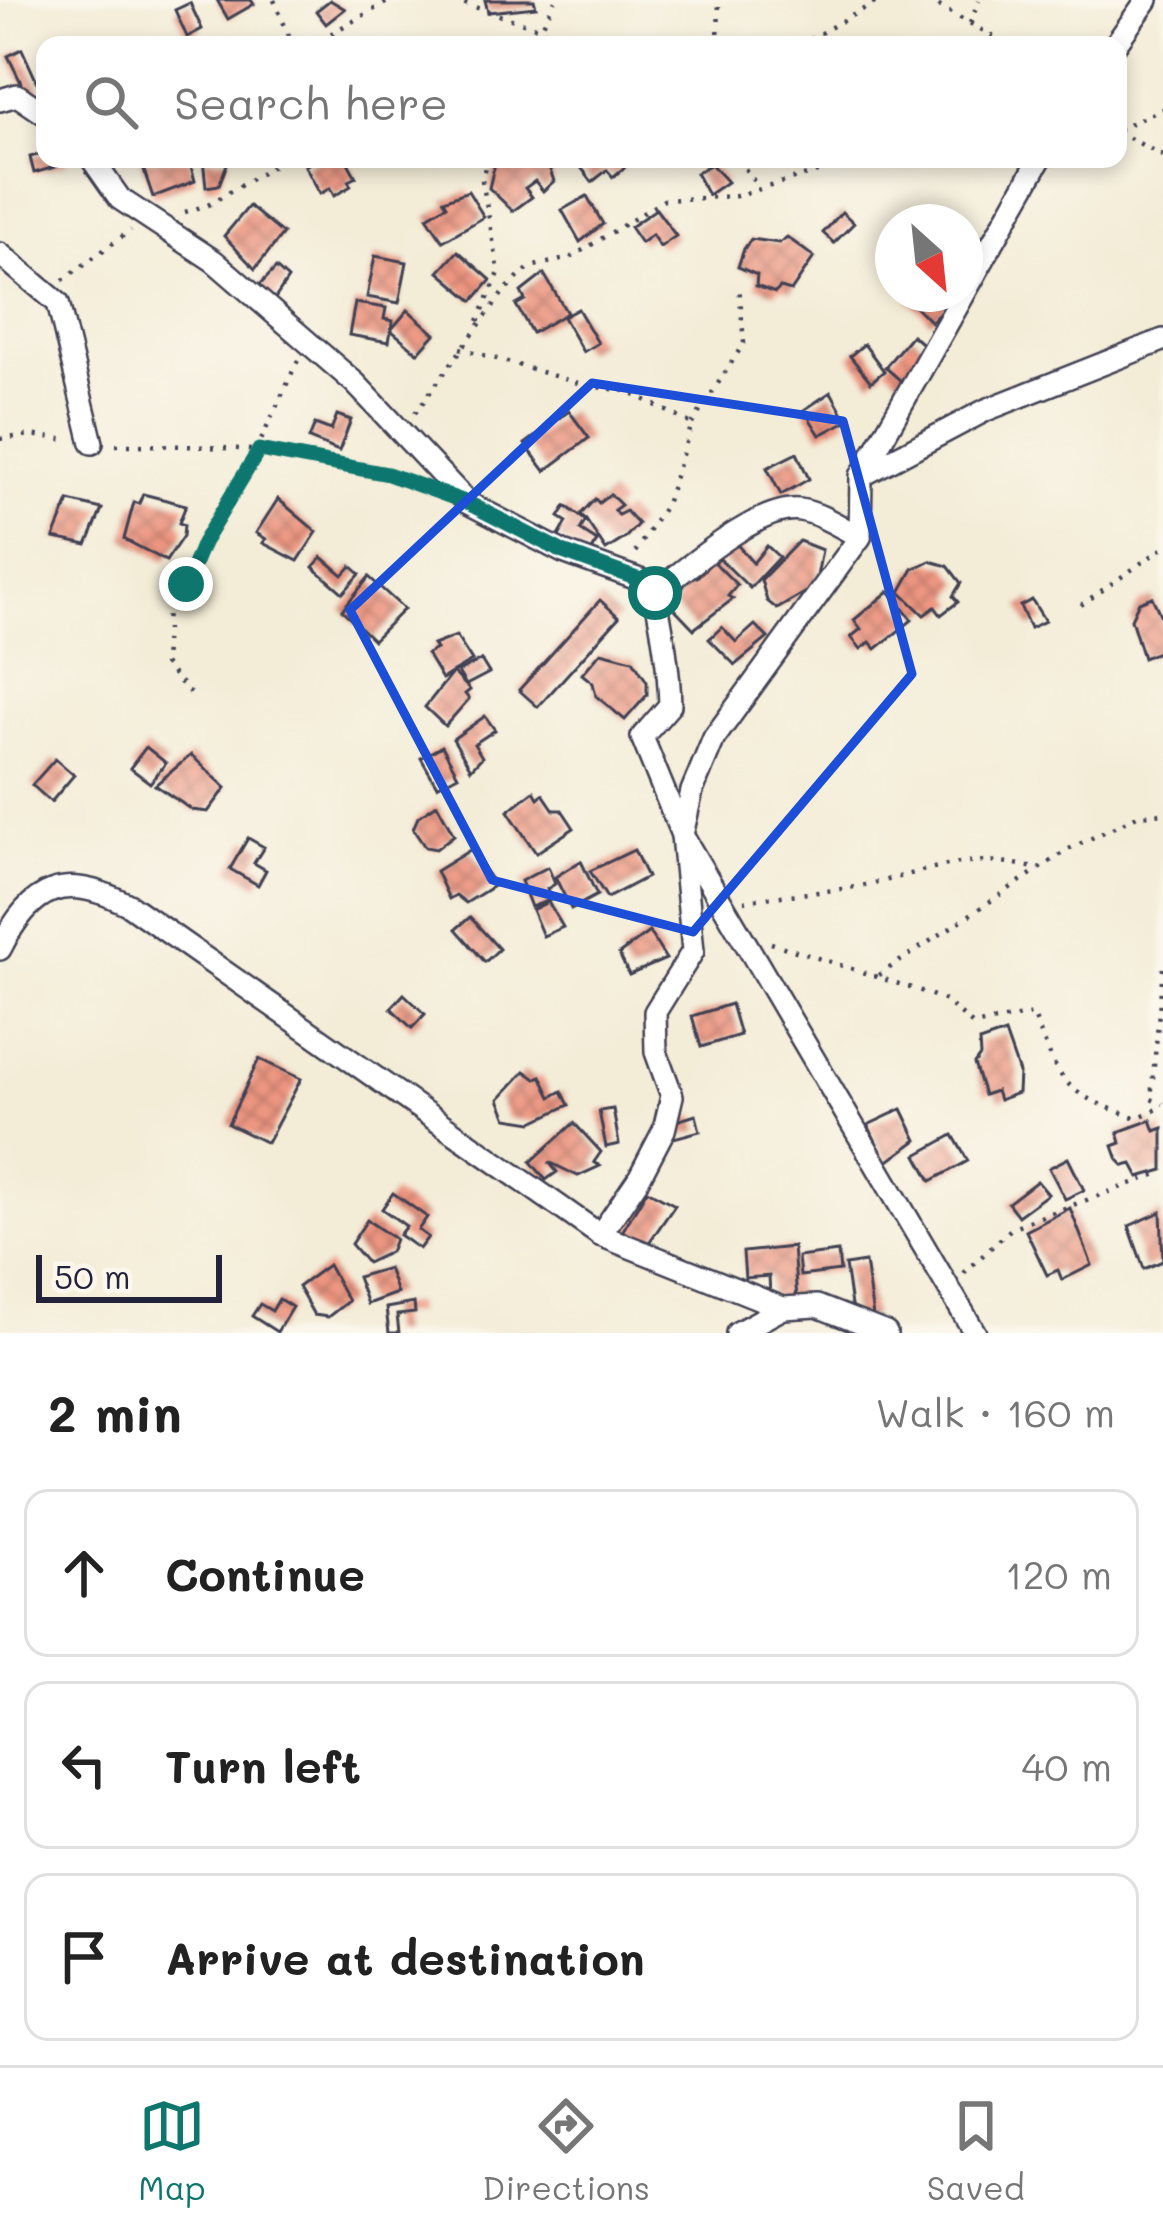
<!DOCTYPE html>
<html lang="en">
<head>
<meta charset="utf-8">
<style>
	body { margin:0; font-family:Mali,sans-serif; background:#f6f6f6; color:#222 }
	.compass { position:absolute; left:875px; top:204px; width:108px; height:108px; border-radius:50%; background:#fff; box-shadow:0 6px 18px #0003; rotate:153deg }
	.scale { position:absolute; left:36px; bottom:30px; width:186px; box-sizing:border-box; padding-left:12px; border:6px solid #22223b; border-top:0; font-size:33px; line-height:42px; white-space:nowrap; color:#22223b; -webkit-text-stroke:9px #fbf7ec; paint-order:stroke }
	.stop { position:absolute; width:36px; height:36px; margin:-27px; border:9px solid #0f766e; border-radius:50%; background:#fff }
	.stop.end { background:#0f766e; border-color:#fff; box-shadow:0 3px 12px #0008 }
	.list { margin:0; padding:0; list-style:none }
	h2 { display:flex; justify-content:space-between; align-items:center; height:156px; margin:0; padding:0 48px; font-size:51px }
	h2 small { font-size:39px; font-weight:400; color:#767676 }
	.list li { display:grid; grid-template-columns:78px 1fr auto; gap:36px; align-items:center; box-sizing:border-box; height:168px; margin:0 24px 24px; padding:0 24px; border:3px solid #e0e0e0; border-radius:24px }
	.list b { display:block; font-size:45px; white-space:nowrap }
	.list em { font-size:39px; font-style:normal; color:#767676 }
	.icon { flex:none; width:66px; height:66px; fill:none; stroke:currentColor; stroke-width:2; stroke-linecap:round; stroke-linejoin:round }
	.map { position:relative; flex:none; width:1163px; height:1333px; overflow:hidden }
	.search { position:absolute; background:#fff; box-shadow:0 6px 18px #0003; left:36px; right:36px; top:36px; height:132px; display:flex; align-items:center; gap:30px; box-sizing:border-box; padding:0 42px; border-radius:24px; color:#767676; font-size:45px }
	.sheet { height:732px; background:#fff }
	nav { display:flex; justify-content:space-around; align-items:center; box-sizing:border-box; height:168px; border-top:3px solid #e0e0e0; background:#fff; font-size:33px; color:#767676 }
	nav a { display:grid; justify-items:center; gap:6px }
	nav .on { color:#0f766e }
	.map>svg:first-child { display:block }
</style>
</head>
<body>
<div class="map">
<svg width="1163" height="1333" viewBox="0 0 1163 1333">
	<defs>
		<pattern id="building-cross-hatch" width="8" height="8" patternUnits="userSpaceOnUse" patternTransform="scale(3)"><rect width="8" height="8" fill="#ed9681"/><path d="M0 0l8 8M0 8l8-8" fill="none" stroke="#c07a6b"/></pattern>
	</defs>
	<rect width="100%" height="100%" fill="#fbf7ec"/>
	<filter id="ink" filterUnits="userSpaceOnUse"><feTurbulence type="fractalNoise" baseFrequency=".00833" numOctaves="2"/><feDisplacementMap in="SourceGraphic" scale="24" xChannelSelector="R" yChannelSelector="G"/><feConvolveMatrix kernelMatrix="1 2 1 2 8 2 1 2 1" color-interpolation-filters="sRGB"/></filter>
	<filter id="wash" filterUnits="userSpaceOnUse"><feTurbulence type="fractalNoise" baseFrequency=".004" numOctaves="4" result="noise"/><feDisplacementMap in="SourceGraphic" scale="48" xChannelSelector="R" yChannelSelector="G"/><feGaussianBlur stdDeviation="2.7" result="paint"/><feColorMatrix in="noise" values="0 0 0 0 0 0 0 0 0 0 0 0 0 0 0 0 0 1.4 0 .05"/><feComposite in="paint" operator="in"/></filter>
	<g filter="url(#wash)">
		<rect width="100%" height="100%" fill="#f3ecd7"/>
		<g id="blocks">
			<!-- building -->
			<g fill="url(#building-cross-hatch)">
				<polygon points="217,0 251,0 254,4 228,19"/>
				<polygon points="330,0 345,9 326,24 316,11"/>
				<polygon points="485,0 534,0 536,7 488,12"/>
				<polygon points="190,3 202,29 187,37 175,10"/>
				<polygon points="22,49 41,91 28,97 8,56"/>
				<polygon points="45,153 45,159 65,159 66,164 34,173 30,157"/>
				<polygon points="140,159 189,159 195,181 153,197"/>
				<polygon points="203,159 229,159 219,185 206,187"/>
				<polygon points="317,159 346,159 356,177 348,181 351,186 334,196 330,188 320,194 305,166"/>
				<polygon points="496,159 546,159 554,181 543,191 535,181 525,188 532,197 513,211 489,188"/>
				<polygon points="588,159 619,159 625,167 613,177 607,170 592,182 580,166"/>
				<polygon points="711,164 727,182 708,195 696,173"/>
				<polygon points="468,191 484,217 443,241 427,217 447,205 444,200"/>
				<polygon points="587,196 603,224 580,242 562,210"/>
				<polygon points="249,206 283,234 255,269 224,236"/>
				<polygon points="656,209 676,236 660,247 652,235 641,243 630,227"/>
				<polygon points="842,212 854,223 834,243 823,233"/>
				<polygon points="787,237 814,257 791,291 780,288 775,293 756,286 757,275 738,267 744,249 751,239 779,243"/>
				<polygon points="458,251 491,280 473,301 439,272"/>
				<polygon points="375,256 407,262 399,303 367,297"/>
				<polygon points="276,268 288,279 270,306 254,291"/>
				<polygon points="544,274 567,313 532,333 516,305 525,300 521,292"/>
				<polygon points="912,294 945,294 952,300 931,322 908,299"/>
				<polygon points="355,303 386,308 384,319 393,321 391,330 408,310 435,334 418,353 391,330 389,342 349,335"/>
				<polygon points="578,309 598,343 583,352 563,317"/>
				<polygon points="912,335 928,349 901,381 885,367"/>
				<polygon points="864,344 884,371 871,382 850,356"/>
				<polygon points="831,392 847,421 820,435 804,410"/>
				<polygon points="569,411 589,438 545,471 525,444"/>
				<polygon points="337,415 351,420 339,451 309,439 315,424 331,430"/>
				<polygon points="797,453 809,479 781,495 767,468"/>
				<polygon points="143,494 186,505 179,523 184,525 183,536 166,561 124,539 134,502 139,504"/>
				<polygon points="610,494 621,505 614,510 618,515 626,511 638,524 625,538 606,550 586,520 580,530 597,541 589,557 558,538 567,522 559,517 566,506 585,520 581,514 595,499 599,503"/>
				<polygon points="278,499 317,532 298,561 263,543 266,539 256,533"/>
				<polygon points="69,501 102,509 87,545 54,538"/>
				<polygon points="734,541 753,563 767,546 779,557 750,588 718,557"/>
				<polygon points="799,541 822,550 815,587 777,609 767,601 761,580"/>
				<polygon points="322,557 343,575 351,566 360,574 343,593 313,567"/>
				<polygon points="713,561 737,585 728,596 733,599 694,629 673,607 691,572 697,577"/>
				<polygon points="930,561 948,566 961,583 953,596 958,602 941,615 935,607 924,615 900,592 913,569"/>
				<polygon points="369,577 404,609 373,640 342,610"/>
				<polygon points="889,591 912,620 876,649 870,642 861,649 851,637 861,629 854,620"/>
				<polygon points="1152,597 1163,621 1163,650 1143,658 1131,619 1139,602"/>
				<polygon points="600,600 619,617 538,707 519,690"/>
				<polygon points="1032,600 1045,621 1030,628 1020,606"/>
				<polygon points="755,625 768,638 735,665 709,639 722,627 736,642"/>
				<polygon points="456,636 472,661 453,672 470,690 465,694 469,699 445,726 425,707 453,672 442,679 427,654 436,649 433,645"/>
				<polygon points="601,652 633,660 647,682 647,695 625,720 596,696 593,683 582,674"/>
				<polygon points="481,660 489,673 466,685 458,672"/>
				<polygon points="485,716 495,730 474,744 482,757 471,769 453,739"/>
				<polygon points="442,746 458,775 437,786 421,758"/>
				<polygon points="146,747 166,763 150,783 130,768"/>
				<polygon points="191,755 226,788 208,812 192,810 155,785"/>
				<polygon points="55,759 74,775 51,802 32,785"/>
				<polygon points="534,791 538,798 543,794 554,810 562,810 574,828 536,853 508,811"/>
				<polygon points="437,804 454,835 436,849 425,847 413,829 418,817"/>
				<polygon points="248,838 264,847 254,863 266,870 258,885 230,869"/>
				<polygon points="470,850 495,885 466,903 456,895 449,899 436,871"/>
				<polygon points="634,850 647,877 607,898 590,871"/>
				<polygon points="581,861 597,895 571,909 555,877"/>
				<polygon points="548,867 555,884 547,889 550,900 531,907 521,881"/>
				<polygon points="548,902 563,927 543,936 532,910"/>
				<polygon points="470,917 499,949 485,962 456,929"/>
				<polygon points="649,932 666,959 629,975 619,954"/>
				<polygon points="404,994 425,1014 412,1028 391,1008"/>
				<polygon points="731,1004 740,1035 701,1047 692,1016"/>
				<polygon points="1005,1033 1019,1073 1018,1093 999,1100 996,1091 984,1095 974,1064 980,1056 979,1042"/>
				<polygon points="259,1059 301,1079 267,1143 228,1124"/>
				<polygon points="525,1071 536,1079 541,1076 551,1097 562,1091 569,1105 533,1122 507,1118 499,1099"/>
				<polygon points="613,1109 619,1144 606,1147 599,1111"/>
				<polygon points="902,1109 917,1140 886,1163 868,1125"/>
				<polygon points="696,1115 700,1131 674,1138 670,1123"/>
				<polygon points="1151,1120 1155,1131 1163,1128 1163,1170 1139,1177 1132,1164 1124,1166 1118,1160 1113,1146 1121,1143 1118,1132"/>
				<polygon points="574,1123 601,1152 594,1162 600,1166 578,1176 549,1162 557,1172 546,1180 531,1162"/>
				<polygon points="953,1135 968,1161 931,1181 917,1155"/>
				<polygon points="1068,1158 1084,1190 1065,1199 1049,1168"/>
				<polygon points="1037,1181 1048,1194 1018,1216 1008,1203"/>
				<polygon points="647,1190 675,1205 648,1244 622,1232"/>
				<polygon points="393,1193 427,1217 418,1230 428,1237 419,1249 399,1235 406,1226 382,1209"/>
				<polygon points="1070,1208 1092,1265 1062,1280 1058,1270 1047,1275 1026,1231"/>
				<polygon points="1161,1212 1163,1261 1144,1269 1129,1226"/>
				<polygon points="367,1220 395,1239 390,1252 367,1263 351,1244"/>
				<polygon points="793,1247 797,1299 781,1300 770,1294 769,1276 745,1278 743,1252"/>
				<polygon points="838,1252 840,1271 800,1276 798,1257"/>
				<polygon points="865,1262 873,1316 853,1319 845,1265"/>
				<polygon points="328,1265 348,1301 328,1317 314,1315 298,1287"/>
				<polygon points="388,1268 397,1293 367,1304 357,1277"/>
				<polygon points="279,1299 292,1307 277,1332 252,1316 260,1304 272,1311"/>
				<polygon points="414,1303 415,1313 397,1315 399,1333 389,1333 386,1308"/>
			</g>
		</g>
	</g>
	<g filter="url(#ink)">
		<use href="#blocks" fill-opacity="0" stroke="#414052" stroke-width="3"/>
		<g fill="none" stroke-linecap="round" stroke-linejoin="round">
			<defs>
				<g id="street">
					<polyline points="1115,45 1147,0"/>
					<polyline points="0,100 17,95 45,114"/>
					<path d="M92,159L120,199L214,261L355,383L468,503L563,552L643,581L655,593C662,629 669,667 670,705L642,737L682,835L975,1333"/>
					<polyline points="0,254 58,303 92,443"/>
					<polyline points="965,292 1040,159"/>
					<polyline points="863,475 986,410 1163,340"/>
					<path d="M655,593C686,569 760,504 800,510C820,513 842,528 860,537"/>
					<path d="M0,949C32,885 65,872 129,905L600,1235L783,1308L817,1306L886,1333"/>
					<polyline points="600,1235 639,1178 664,1130 672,1096 656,1052 655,1012 693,951 682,835 692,791 714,738 860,537 861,476 964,294"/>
					<polyline points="737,1333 783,1308"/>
				</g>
			</defs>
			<!-- street casing -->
			<use href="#street" stroke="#414052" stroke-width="26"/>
			<!-- path -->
			<g stroke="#414052" stroke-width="4.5" stroke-dasharray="3 9" stroke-linecap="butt">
				<polyline points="274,0 293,45"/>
				<polyline points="453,0 542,29 570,45"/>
				<polyline points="928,0 1009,45"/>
				<polyline points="970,23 979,0"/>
				<polyline points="310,45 391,0"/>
				<polyline points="533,45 555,0"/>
				<polyline points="718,45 719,0"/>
				<polyline points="799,45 880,0"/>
				<polyline points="1118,129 1163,109"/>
				<polyline points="1118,132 1163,156"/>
				<polyline points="738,159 759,188"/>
				<polyline points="185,212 208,205 285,159"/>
				<polyline points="63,280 131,230"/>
				<polyline points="478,321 499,273 482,180 487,159"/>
				<polyline points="460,348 588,386 628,391 692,424 666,504 634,554"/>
				<polyline points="415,413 505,290 530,267 570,258 664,200 737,196 860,159"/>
				<polyline points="692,424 744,343 739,285"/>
				<polyline points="0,439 30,435 69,440"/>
				<path d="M116,445C219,445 320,450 418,485"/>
				<polyline points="1081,605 1163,548"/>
				<polyline points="190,693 164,664 167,609 234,499 298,360"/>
				<path d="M744,901C781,895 818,893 855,887C924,875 963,848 1037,869"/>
				<path d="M771,943L924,992L946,1001L973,1025L1033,1014C1061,1085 1062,1092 1136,1118L1163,1107"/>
				<polyline points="1163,968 1151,1099 1163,1104"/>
				<polyline points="879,975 1069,849 1137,816 1163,813"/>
				<polyline points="964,1273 1013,1227 1163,1172"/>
			</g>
			<!-- street -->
			<use href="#street" stroke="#fff" stroke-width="21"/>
		</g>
	</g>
	<g fill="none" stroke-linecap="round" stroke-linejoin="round" filter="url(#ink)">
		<!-- route -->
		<polyline stroke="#0f766e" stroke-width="15" points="186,584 203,543 259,450 388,474 468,503 563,552 643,581 655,593"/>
	</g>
	<!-- marked area -->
	<path fill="none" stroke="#1d4ed8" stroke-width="9" stroke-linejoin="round" d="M592,383L843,421L912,674L693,932L492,880L350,610Z"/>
</svg>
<svg class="compass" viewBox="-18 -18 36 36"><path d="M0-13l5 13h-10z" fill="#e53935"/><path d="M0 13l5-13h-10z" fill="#767676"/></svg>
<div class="scale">50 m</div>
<div class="stop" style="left:655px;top:593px"></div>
<div class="stop end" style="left:186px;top:584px"></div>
<div class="search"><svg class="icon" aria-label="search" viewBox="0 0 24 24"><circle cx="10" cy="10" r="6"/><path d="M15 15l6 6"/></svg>Search here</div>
</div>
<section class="sheet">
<h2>2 min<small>Walk · 160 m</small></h2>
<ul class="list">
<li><svg class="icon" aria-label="ahead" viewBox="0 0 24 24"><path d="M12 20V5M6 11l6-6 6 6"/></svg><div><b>Continue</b></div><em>120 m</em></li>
<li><svg class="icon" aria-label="left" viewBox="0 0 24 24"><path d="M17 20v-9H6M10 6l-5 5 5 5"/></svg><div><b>Turn left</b></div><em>40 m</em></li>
<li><svg class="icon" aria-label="arrive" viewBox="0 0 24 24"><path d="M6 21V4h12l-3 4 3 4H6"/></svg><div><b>Arrive at destination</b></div></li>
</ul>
</section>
<nav>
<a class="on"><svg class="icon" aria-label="map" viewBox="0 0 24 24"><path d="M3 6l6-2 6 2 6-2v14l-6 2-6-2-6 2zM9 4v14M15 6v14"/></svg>Map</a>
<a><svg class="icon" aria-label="directions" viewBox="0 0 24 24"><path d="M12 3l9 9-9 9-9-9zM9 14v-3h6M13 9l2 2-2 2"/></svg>Directions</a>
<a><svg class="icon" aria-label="saved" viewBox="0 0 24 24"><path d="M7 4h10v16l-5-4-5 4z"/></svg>Saved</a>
</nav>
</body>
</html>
